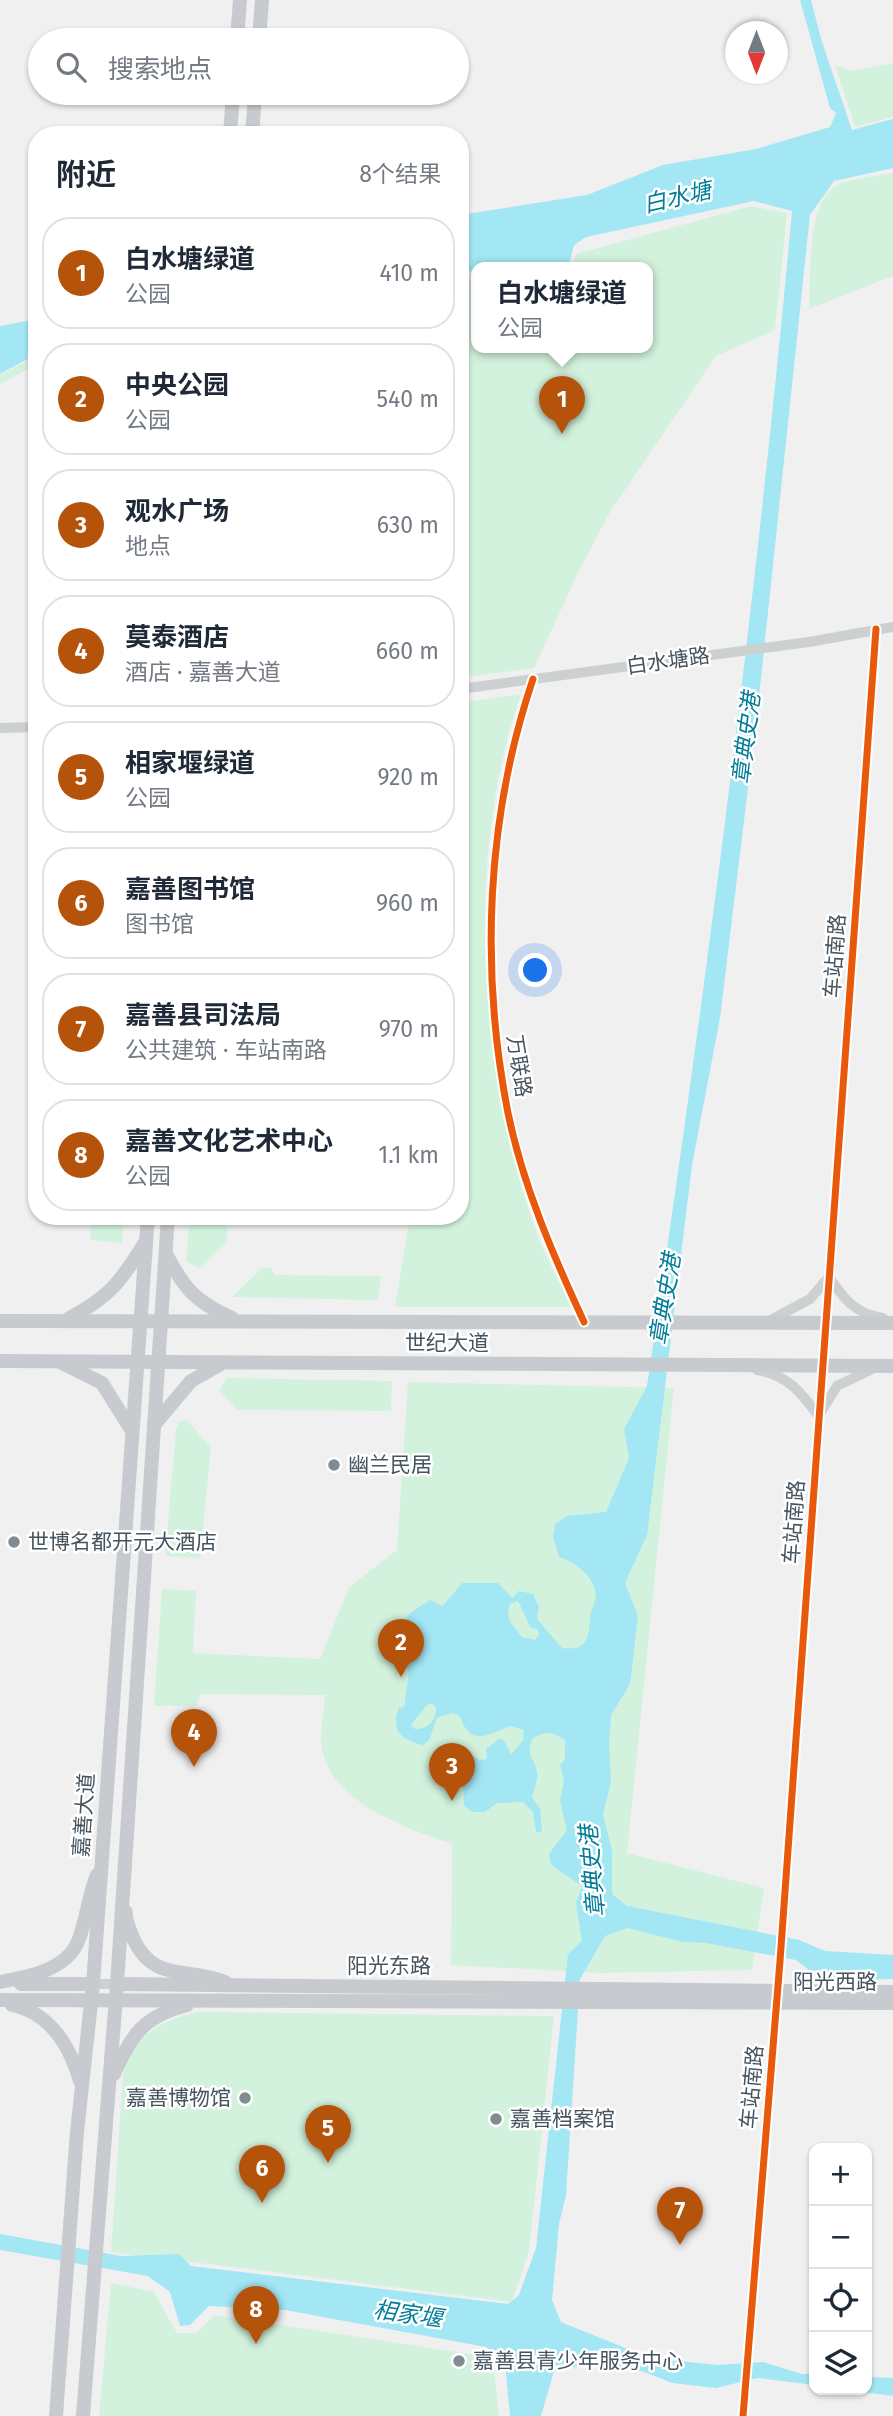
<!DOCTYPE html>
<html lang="zh">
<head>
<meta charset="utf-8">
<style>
	body { margin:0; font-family:"Fira Sans","Noto Sans SC",sans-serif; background:#f2f2f3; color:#1f2937 }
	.controls { position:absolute; right:21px; bottom:21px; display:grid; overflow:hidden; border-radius:14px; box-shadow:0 2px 5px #0004 }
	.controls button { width:63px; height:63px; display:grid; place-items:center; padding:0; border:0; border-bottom:2px solid #e0e1e3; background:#fff; color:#1f2937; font:35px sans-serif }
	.compass { position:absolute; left:725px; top:21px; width:63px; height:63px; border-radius:50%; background:#fff; box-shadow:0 2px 5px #0004; rotate:180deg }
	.you { position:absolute; left:536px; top:971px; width:24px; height:24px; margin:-18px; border:5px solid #fff; border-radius:50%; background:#1a73e8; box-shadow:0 0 0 10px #1a73e833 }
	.badge { display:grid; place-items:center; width:46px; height:46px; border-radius:50%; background:#b45309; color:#fff; font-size:23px; font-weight:700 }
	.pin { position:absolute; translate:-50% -58px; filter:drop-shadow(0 2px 4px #0008) }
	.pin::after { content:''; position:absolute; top:37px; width:24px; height:21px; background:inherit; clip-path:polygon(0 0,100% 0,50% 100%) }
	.popup { position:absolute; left:471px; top:262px; width:182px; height:91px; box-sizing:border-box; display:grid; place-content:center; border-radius:14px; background:#fff; filter:drop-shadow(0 2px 5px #0005); font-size:23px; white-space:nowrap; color:#747a83 }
	.popup b { font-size:26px; color:#1f2937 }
	.popup::after { content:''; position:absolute; left:50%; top:100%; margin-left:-14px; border:14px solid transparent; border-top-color:#fff }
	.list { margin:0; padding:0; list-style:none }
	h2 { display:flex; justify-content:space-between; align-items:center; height:91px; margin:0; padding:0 28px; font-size:30px }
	h2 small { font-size:23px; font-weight:400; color:#747a83 }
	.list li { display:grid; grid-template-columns:46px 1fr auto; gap:21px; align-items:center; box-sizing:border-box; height:112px; margin:0 14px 14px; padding:0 14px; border:2px solid #e0e1e3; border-radius:28px }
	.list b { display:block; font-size:26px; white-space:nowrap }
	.list p { margin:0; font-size:23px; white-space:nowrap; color:#747a83 }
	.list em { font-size:23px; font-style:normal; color:#747a83 }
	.icon { flex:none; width:38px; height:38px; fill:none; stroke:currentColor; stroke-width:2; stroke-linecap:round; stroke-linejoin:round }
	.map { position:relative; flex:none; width:893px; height:2416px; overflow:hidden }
	.search { position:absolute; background:#fff; box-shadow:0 2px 5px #0004; left:28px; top:28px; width:441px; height:77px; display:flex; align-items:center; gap:18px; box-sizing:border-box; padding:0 24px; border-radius:38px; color:#747a83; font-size:26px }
	.panel { position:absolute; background:#fff; box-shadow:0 2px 5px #0004; left:28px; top:126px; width:441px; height:1099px; border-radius:28px }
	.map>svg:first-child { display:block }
</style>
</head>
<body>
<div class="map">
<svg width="893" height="2416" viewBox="0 0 893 2416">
	<rect width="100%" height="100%" fill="#f1f0f0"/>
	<!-- green -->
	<g fill="#d3f2dd">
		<polygon points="893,63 893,117 855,127 835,65 850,71"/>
		<path d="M893,173V276L809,309C811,278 806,204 835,186C850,178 876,177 893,173Z"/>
		<polygon points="751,206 787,213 775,330 716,356 610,512 577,575 534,668 460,678 460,282 476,279 476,348 648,348 648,268 572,268 576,254"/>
		<polygon points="37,356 37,364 0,384 0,375"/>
		<path d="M521,694C463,861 479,1075 539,1239C548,1262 561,1284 571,1307H395L410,1216H460V703Z"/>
		<polygon points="91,1216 124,1216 122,1243 90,1240"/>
		<polygon points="190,1216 228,1216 227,1242 200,1269 186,1261"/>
		<polygon points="262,1268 272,1268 274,1275 381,1276 378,1300 232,1297"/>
		<polygon points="227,1378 392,1381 391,1411 238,1410 219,1390"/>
		<path d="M408,1382L674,1388L627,1853L764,1888L752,1970L598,1973L451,1965L452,1844C404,1827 323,1801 321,1739C321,1725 324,1709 325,1695L201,1694L196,1706H154L162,1589L196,1591L193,1653L320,1659L349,1587L397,1550Z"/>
		<polygon points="187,1420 211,1448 200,1558 165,1556 176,1430 180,1421"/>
		<path d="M199,2012L554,2016L529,2251L512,2302L111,2252L123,2074C133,2036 161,2019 199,2012Z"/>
		<polygon points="111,2283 154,2292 177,2333 197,2333 214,2315 477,2355 494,2369 499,2416 99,2416"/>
	</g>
	<!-- water -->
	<g fill="#a3e6f4" fill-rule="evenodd">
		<path d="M800,0H811L822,42L852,130L893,119V168L834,181L810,215L759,697L720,1018L692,1165L647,1535L625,1583L638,1616L630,1684L611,1715L609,1744L611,1782L603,1814L612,1851V1894L627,1906L799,1940L825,1951L893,1955V1979L822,1980L796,1960L706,1943L683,1942L627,1928L605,1936L580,1979L566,2195L559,2224L552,2300L561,2322L650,2358L718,2365L763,2362L802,2374H814V2385L757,2378L716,2388L672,2383L642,2371L587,2365L554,2371L541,2416H510L505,2363L486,2347L285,2310L209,2306L190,2325L180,2326L170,2292L148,2276L0,2250V2234L121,2256L179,2254L191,2266L508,2304L519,2295L536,2248L568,1954L582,1941L576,1903L582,1886L551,1865L549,1854L567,1830L560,1801L564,1780L560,1765L565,1759V1740C552,1732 546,1730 532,1739C526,1759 535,1757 537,1773C538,1781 534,1789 532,1797L540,1809L542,1832H536L533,1812L523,1802L497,1803L485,1812H473L464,1806L463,1783L453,1768L462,1755L468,1753L480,1760L487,1759L486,1749L499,1739L504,1740L511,1755L523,1740L524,1730L510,1726C499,1730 477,1744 467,1730C463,1726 463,1720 458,1715L451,1713L437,1718L429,1740L423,1745C402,1740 390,1731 399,1708L404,1707L409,1673L395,1635L410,1613L430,1600L443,1606L462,1583H498L512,1598L519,1591L533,1594L539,1607L537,1619L562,1648C591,1652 588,1633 591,1612C592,1607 596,1601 596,1596C595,1576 575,1562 559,1557L553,1537L555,1524L567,1516L606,1512L629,1458L624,1429L647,1386C705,996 756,605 792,211L754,201L586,237L574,245L569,265L557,268L494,266L460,274V215L587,195L663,165L756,149L830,127L836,113L830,108ZM518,1601L531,1628L538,1629L539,1635L535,1640L522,1637C514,1626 504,1619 510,1604ZM432,1703L436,1708C436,1721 428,1729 415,1729L411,1725L426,1706Z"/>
		<polygon points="37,319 37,354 0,374 0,326"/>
		<polygon points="867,2377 893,2378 893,2396 848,2390 867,2390"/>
	</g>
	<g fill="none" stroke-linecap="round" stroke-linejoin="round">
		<!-- minor -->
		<g stroke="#ccd0d1" stroke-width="10">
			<path d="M533,679C486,818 480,970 508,1113C523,1186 553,1255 584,1322"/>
			<polyline points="460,689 809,642 893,627"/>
			<polyline points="0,728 37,727"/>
			<path d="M769,1321L810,1299L829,1277C844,1299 855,1314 883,1318"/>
			<path d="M757,1370C788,1375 802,1393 819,1417"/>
			<polyline points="821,1412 837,1386 874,1368"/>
			<polyline points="93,1984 117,1984"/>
			<polyline points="743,2416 780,1961 876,629"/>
		</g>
		<!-- major -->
		<g stroke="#c7cbcf" stroke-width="14">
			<polyline points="237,40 240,0"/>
			<polyline points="259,40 262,0"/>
			<polyline points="230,135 233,93"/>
			<polyline points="252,135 255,93"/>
			<path d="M166,1254C184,1288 195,1302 232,1318"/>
			<path d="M68,1319C109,1297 120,1283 144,1244"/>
			<polyline points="0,1321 893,1323"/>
			<polyline points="0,1361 893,1366"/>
			<polyline points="62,1363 102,1383 132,1431"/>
			<polyline points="154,1425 191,1381 221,1364"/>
			<path d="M126,1912C125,1921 130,1929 133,1938C153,1983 188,1967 225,1982"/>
			<path d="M0,1982C28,1977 68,1970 79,1939C87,1918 88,1896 97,1875"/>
			<polyline points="21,1984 93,1984"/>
			<polyline points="117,1984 893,1992"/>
			<polyline points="0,2000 893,2003"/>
			<path d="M12,2005C50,2013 70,2046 80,2081"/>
			<path d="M114,2074C131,2035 144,2016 187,2005"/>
			<polyline points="56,2416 77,2132 93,1984 148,1216"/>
			<polyline points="83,2416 117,1984 168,1216"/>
		</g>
		<defs>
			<g id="cycleway">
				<path d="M533,679C486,818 480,970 508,1113C523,1186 553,1255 584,1322"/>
				<polyline points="743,2416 780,1961 876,629"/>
			</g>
		</defs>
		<!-- cycleway casing -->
		<use href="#cycleway" stroke="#fff" stroke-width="11"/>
		<!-- cycleway -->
		<use href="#cycleway" stroke="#e8590c" stroke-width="7"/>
	</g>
	<!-- markers -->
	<g fill="#818b92" stroke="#fff" stroke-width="2.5">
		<circle cx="334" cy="1465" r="7"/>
		<circle cx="14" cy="1542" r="7"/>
		<circle cx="245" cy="2098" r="7"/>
		<circle cx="496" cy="2119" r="7"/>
		<circle cx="459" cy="2361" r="7"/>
	</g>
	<g text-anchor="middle" stroke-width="5" stroke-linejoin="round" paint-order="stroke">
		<!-- street labels -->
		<g font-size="21" fill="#45545f" stroke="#fff">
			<text transform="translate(668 661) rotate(-8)" y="7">白水塘路</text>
			<text transform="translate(835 956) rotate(-86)" y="7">车站南路</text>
			<text transform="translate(519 1066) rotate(81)" y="7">万联路</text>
			<text x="447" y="1350">世纪大道</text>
			<text transform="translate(794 1522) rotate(-86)" y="7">车站南路</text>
			<text transform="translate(84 1815) rotate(-86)" y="7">嘉善大道</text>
			<text x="389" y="1973">阳光东路</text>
			<text x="835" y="1989">阳光西路</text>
			<text transform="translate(752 2087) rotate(-85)" y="7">车站南路</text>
		</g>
		<!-- poi labels -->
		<g font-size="21" fill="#45545f" stroke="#fff" text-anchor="start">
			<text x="348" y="1472">幽兰民居</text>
			<text x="28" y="1549">世博名都开元大酒店</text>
			<text x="231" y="2105" text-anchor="end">嘉善博物馆</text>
			<text x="510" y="2126">嘉善档案馆</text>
			<text x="473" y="2368">嘉善县青少年服务中心</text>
		</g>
		<!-- water labels -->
		<g font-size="23" font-style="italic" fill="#037d97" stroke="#fff">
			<text transform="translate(677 197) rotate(-13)" y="8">白水塘</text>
			<text transform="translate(746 738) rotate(-83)" y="8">章典史港</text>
			<text transform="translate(665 1299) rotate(-81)" y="8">章典史港</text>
			<text transform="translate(592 1871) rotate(-95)" y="8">章典史港</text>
			<text transform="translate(408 2314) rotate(8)" y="8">相家堰</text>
		</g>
	</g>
</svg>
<div class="controls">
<button>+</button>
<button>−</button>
<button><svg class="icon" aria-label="locate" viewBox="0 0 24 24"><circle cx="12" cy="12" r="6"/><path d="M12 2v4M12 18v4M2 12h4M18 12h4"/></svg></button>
<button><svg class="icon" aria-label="layers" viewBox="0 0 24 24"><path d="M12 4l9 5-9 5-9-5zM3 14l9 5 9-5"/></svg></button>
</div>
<svg class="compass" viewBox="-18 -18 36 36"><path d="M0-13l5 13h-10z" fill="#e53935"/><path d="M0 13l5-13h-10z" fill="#747a83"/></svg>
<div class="you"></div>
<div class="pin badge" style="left:562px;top:434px">1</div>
<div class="popup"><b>白水塘绿道</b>公园</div>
<div class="pin badge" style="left:401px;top:1677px">2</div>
<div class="pin badge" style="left:452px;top:1801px">3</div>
<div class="pin badge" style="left:194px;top:1767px">4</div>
<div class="pin badge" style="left:328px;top:2163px">5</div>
<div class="pin badge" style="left:262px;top:2203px">6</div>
<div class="pin badge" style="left:680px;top:2245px">7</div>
<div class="pin badge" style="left:256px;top:2344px">8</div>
<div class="search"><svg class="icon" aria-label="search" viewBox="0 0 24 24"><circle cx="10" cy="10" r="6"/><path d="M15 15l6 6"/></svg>搜索地点</div>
<section class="panel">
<h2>附近<small>8个结果</small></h2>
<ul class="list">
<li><span class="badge">1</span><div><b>白水塘绿道</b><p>公园</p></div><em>410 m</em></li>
<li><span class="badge">2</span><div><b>中央公园</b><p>公园</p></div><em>540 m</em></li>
<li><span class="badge">3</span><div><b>观水广场</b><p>地点</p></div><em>630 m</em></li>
<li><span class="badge">4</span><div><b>莫泰酒店</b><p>酒店 · 嘉善大道</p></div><em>660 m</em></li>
<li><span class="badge">5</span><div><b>相家堰绿道</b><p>公园</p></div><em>920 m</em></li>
<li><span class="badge">6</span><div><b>嘉善图书馆</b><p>图书馆</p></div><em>960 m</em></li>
<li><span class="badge">7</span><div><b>嘉善县司法局</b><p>公共建筑 · 车站南路</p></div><em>970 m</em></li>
<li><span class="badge">8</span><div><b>嘉善文化艺术中心</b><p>公园</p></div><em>1.1 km</em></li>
</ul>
</section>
</div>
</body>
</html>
